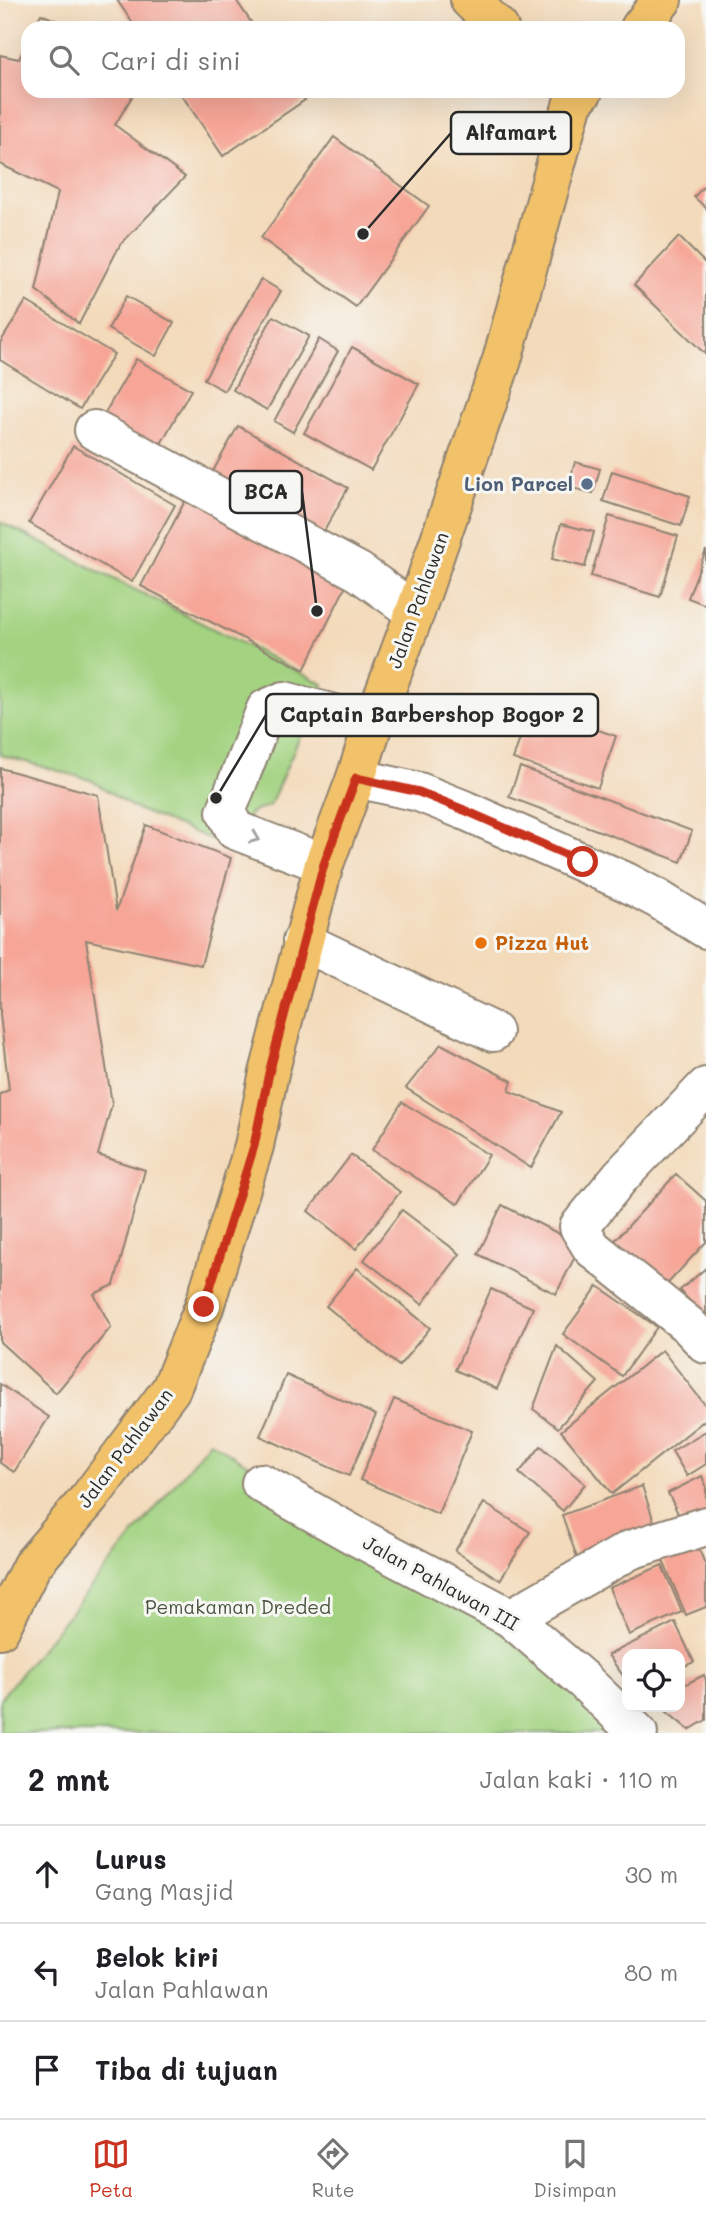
<!DOCTYPE html>
<html lang="id">
<head>
<meta charset="utf-8">
<style>
	body { margin:0; font-family:Mali,sans-serif; background:#f6f6f6; color:#202124 }
	.controls { position:absolute; right:21px; bottom:21px; display:grid; overflow:hidden; border-radius:14px; box-shadow:0 7px 28px #0002 }
	.controls button { width:63px; height:63px; display:grid; place-items:center; padding:0; border:0; border-bottom:2px solid #e0e0e0; background:#fff; color:#202124; font:35px sans-serif }
	.stop { position:absolute; width:21px; height:21px; margin:-16px; border:5px solid #c8321e; border-radius:50%; background:#fff }
	.stop.end { background:#c8321e; border-color:#fff; box-shadow:0 2px 7px #0008 }
	.list { margin:0; padding:0; list-style:none }
	h2 { display:flex; justify-content:space-between; align-items:center; height:91px; margin:0; padding:0 28px; font-size:30px }
	h2 small { font-size:23px; font-weight:400; color:#757577 }
	.list li { display:grid; grid-template-columns:46px 1fr auto; gap:21px; align-items:center; box-sizing:border-box; height:98px; padding:0 28px; border-top:2px solid #e0e0e0 }
	.list b { display:block; font-size:26px; white-space:nowrap }
	.list p { margin:0; font-size:23px; white-space:nowrap; color:#757577 }
	.list em { font-size:23px; font-style:normal; color:#757577 }
	.icon { flex:none; width:38px; height:38px; fill:none; stroke:currentColor; stroke-width:2; stroke-linecap:round; stroke-linejoin:round }
	.map { position:relative; flex:none; width:706px; height:1733px; overflow:hidden }
	.search { position:absolute; background:#fff; box-shadow:0 7px 28px #0002; left:21px; right:21px; top:21px; height:77px; display:flex; align-items:center; gap:18px; box-sizing:border-box; padding:0 24px; border-radius:21px; color:#757577; font-size:26px }
	.sheet { height:385px; background:#fff }
	nav { display:flex; justify-content:space-around; align-items:center; box-sizing:border-box; height:98px; border-top:2px solid #e0e0e0; background:#fff; font-size:19px; color:#757577 }
	nav a { display:grid; justify-items:center; gap:4px }
	nav .on { color:#c8321e }
	.map>svg:first-child { display:block }
</style>
</head>
<body>
<div class="map">
<svg width="706" height="1733" viewBox="0 0 706 1733">
	<rect width="100%" height="100%" fill="#f6f6f2"/>
	<filter id="ink" filterUnits="userSpaceOnUse"><feTurbulence type="fractalNoise" baseFrequency=".0143" numOctaves="2"/><feDisplacementMap in="SourceGraphic" scale="14" xChannelSelector="R" yChannelSelector="G"/><feConvolveMatrix kernelMatrix="1 2 1 2 8 2 1 2 1" color-interpolation-filters="sRGB"/></filter>
	<filter id="wash" filterUnits="userSpaceOnUse"><feTurbulence type="fractalNoise" baseFrequency=".00686" numOctaves="4" result="noise"/><feDisplacementMap in="SourceGraphic" scale="28" xChannelSelector="R" yChannelSelector="G"/><feGaussianBlur stdDeviation="1.57" result="paint"/><feColorMatrix in="noise" values="0 0 0 0 0 0 0 0 0 0 0 0 0 0 0 0 0 1.4 0 .05"/><feComposite in="paint" operator="in"/></filter>
	<g filter="url(#wash)">
		<rect width="100%" height="100%" fill="#f3daba"/>
		<!-- green -->
		<g fill="#a3d381" stroke="#677f56" stroke-width="2">
			<polygon points="0,522 323,684 270,805 250,813 235,849 134,808 91,780 0,755"/>
			<polygon points="210,1441 597,1683 647,1733 0,1733 0,1699"/>
		</g>
		<g id="blocks">
			<!-- building -->
			<g fill="#f6a596">
				<polygon points="117,0 236,0 255,28 136,28"/>
				<polygon points="41,14 74,28 34,28"/>
				<polygon points="28,41 28,91 131,91 134,93 115,125 185,177 120,245 79,324 36,290 58,192 0,164 0,55 19,59"/>
				<polygon points="179,91 298,91 305,100 223,156"/>
				<polygon points="334,137 429,206 356,307 261,238"/>
				<polygon points="706,184 706,208 694,197"/>
				<polygon points="679,237 706,264 706,355 634,285"/>
				<polygon points="261,279 281,291 224,391 204,379"/>
				<polygon points="126,296 174,323 156,356 108,329"/>
				<polygon points="26,301 114,354 80,409 0,360 0,343"/>
				<polygon points="273,316 309,336 267,410 233,390"/>
				<polygon points="319,339 338,351 293,432 274,421"/>
				<polygon points="352,347 419,384 371,470 304,433"/>
				<polygon points="136,359 191,390 158,449 102,418"/>
				<polygon points="238,426 348,488 317,544 207,482"/>
				<polygon points="73,446 175,505 132,582 29,523"/>
				<polygon points="575,462 600,469 593,493 568,487"/>
				<polygon points="612,471 690,496 681,526 603,501"/>
				<polygon points="188,495 350,578 304,670 141,586"/>
				<polygon points="609,516 678,536 660,597 591,576"/>
				<polygon points="561,524 594,532 585,567 552,559"/>
				<polygon points="706,550 706,605 688,598"/>
				<polygon points="531,707 616,736 598,788 513,759"/>
				<polygon points="520,767 692,831 681,862 509,797"/>
				<polygon points="0,768 98,795 116,911 146,825 231,858 201,965 86,940 112,1104 98,1155 145,1170 114,1285 94,1294 111,1327 56,1393 0,1342 0,1094 9,1090 0,1015"/>
				<polygon points="441,1044 512,1081 509,1091 561,1112 531,1168 406,1088"/>
				<polygon points="402,1102 489,1155 458,1204 372,1150"/>
				<polygon points="351,1155 400,1192 356,1249 308,1211"/>
				<polygon points="676,1174 706,1201 706,1242 658,1294 608,1248"/>
				<polygon points="502,1205 581,1245 556,1294 478,1254"/>
				<polygon points="402,1210 460,1254 422,1304 364,1260"/>
				<polygon points="357,1268 430,1328 399,1366 326,1306"/>
				<polygon points="706,1268 706,1321 680,1290"/>
				<polygon points="598,1286 657,1327 622,1376 563,1334"/>
				<polygon points="491,1289 533,1308 497,1389 455,1370"/>
				<polygon points="557,1346 598,1382 558,1428 533,1409"/>
				<polygon points="662,1350 706,1406 706,1419 612,1494 561,1431"/>
				<polygon points="286,1375 376,1415 349,1476 260,1436"/>
				<polygon points="0,1384 49,1417 14,1472 0,1463"/>
				<polygon points="394,1399 472,1431 438,1514 360,1480"/>
				<polygon points="706,1431 706,1464 687,1476 672,1451"/>
				<polygon points="541,1446 585,1484 563,1511 519,1473"/>
				<polygon points="702,1476 706,1485 706,1518 685,1528 668,1493"/>
				<polygon points="642,1486 658,1533 578,1560 562,1515"/>
				<polygon points="484,1503 530,1532 500,1580 455,1551"/>
				<polygon points="696,1542 706,1566 706,1607 686,1615 661,1556"/>
				<polygon points="662,1565 682,1612 629,1635 609,1588"/>
				<polygon points="675,1622 694,1662 680,1668 680,1654 627,1654 627,1681 608,1655"/>
				<polygon points="704,1675 706,1680 706,1720 689,1730 661,1707 680,1707 680,1687"/>
			</g>
		</g>
	</g>
	<g filter="url(#ink)">
		<use href="#blocks" fill-opacity="0" stroke="#8f8272" stroke-width="2"/>
		<g fill="none" stroke-linecap="round" stroke-linejoin="round">
			<defs>
				<g id="minor">
					<polyline points="94,430 359,572 415,612"/>
					<polyline points="356,778 419,792 464,810 626,882 658,899 706,929"/>
					<polyline points="324,864 235,830 226,812 266,709 284,701 373,724"/>
					<polyline points="302,941 493,1032"/>
					<polyline points="706,1087 620,1177 579,1227 592,1248 688,1325 706,1344"/>
					<polyline points="261,1483 352,1534 511,1618 583,1680 638,1733"/>
					<polyline points="511,1618 630,1550 706,1526"/>
				</g>
				<g id="major">
					<polyline points="470,0 499,28"/>
					<polyline points="640,28 662,0"/>
					<polyline points="0,1629 32,1565 90,1497 171,1389 204,1307 254,1146 269,1073 324,864 356,778 373,724 415,612 502,360 573,102 583,91"/>
				</g>
			</defs>
			<!-- minor casing -->
			<use href="#minor" stroke="#8f8272" stroke-width="42"/>
			<!-- major casing -->
			<use href="#major" stroke="#8f8272" stroke-width="42"/>
			<!-- minor -->
			<use href="#minor" stroke="#fff" stroke-width="38"/>
			<!-- major -->
			<use href="#major" stroke="#f2c26a" stroke-width="38"/>
		</g>
		<!-- one-way arrows -->
		<defs><path id="oneway-chevron" d="M-2-3.5L2.5 0L-2 3.5" fill="none" stroke-width="1.6" stroke-linecap="round" stroke-linejoin="round" transform="scale(1.75)"/></defs>
		<use stroke="#a0a0a0" href="#oneway-chevron" transform="translate(255 838) rotate(22)"/>
	</g>
	<g fill="none" stroke-linecap="round" stroke-linejoin="round" filter="url(#ink)">
		<!-- route -->
		<polyline stroke="#c8321e" stroke-width="9" points="204,1307 254,1146 269,1073 324,864 356,778 419,792 464,810 583,862"/>
	</g>
	<!-- markers -->
	<circle fill="#5c6f8a" stroke="#f6f6f2" stroke-width="2.5" cx="587" cy="484" r="7"/>
	<circle fill="#e8710a" stroke="#f6f6f2" stroke-width="2.5" cx="481" cy="943" r="7"/>
	<g text-anchor="middle" stroke-width="6" stroke-linejoin="round" paint-order="stroke">
		<!-- service labels -->
		<g font-size="19" font-weight="bold" fill="#4e5e75" stroke="#f6f6f2" text-anchor="end">
			<text x="573" y="491">Lion Parcel</text>
		</g>
		<!-- street labels -->
		<g font-size="19" fill="#2b2b2b" stroke="#f6f6f2">
			<text transform="translate(418 600) rotate(-70)" y="7">Jalan Pahlawan</text>
			<text transform="translate(125 1448) rotate(-53)" y="7">Jalan Pahlawan</text>
			<text transform="translate(441 1583) rotate(29)" y="7">Jalan Pahlawan III</text>
		</g>
		<!-- food labels -->
		<g font-size="19" font-weight="bold" fill="#c56008" stroke="#f6f6f2" text-anchor="start">
			<text x="495" y="950">Pizza Hut</text>
		</g>
		<!-- park labels -->
		<g font-size="19" fill="#495540" stroke="#f6f6f2">
			<text x="238" y="1614">Pemakaman Dreded</text>
		</g>
	</g>
	<!-- callouts -->
	<path fill="none" stroke="#2b2b2b" stroke-width="2.5" d="M363 234L451 133M317 611L302 492M216 798L266 715"/>
	<g fill="#2b2b2b" stroke="#f6f6f2" stroke-width="2.5">
		<circle cx="363" cy="234" r="7"/>
		<circle cx="317" cy="611" r="7"/>
		<circle cx="216" cy="798" r="7"/>
	</g>
	<g fill="#f6f6f2" stroke="#2b2b2b" stroke-width="2.5">
		<rect x="451" y="112" width="120" height="42" rx="7"/>
		<rect x="230" y="471" width="72" height="42" rx="7"/>
		<rect x="266" y="694" width="332" height="42" rx="7"/>
	</g>
	<g font-size="21" text-anchor="middle" font-weight="bold" fill="#2b2b2b">
		<text x="511" y="140">Alfamart</text>
		<text x="266" y="499">BCA</text>
		<text x="432" y="722">Captain Barbershop Bogor 2</text>
	</g>
</svg>
<div class="controls">
<button><svg class="icon" aria-label="locate" viewBox="0 0 24 24"><circle cx="12" cy="12" r="6"/><path d="M12 2v4M12 18v4M2 12h4M18 12h4"/></svg></button>
</div>
<div class="stop" style="left:583px;top:862px"></div>
<div class="stop end" style="left:204px;top:1307px"></div>
<div class="search"><svg class="icon" aria-label="search" viewBox="0 0 24 24"><circle cx="10" cy="10" r="6"/><path d="M15 15l6 6"/></svg>Cari di sini</div>
</div>
<section class="sheet">
<h2>2 mnt<small>Jalan kaki · 110 m</small></h2>
<ul class="list">
<li><svg class="icon" aria-label="ahead" viewBox="0 0 24 24"><path d="M12 20V5M6 11l6-6 6 6"/></svg><div><b>Lurus</b><p>Gang Masjid</p></div><em>30 m</em></li>
<li><svg class="icon" aria-label="left" viewBox="0 0 24 24"><path d="M17 20v-9H6M10 6l-5 5 5 5"/></svg><div><b>Belok kiri</b><p>Jalan Pahlawan</p></div><em>80 m</em></li>
<li><svg class="icon" aria-label="arrive" viewBox="0 0 24 24"><path d="M6 21V4h12l-3 4 3 4H6"/></svg><div><b>Tiba di tujuan</b></div></li>
</ul>
</section>
<nav>
<a class="on"><svg class="icon" aria-label="map" viewBox="0 0 24 24"><path d="M3 6l6-2 6 2 6-2v14l-6 2-6-2-6 2zM9 4v14M15 6v14"/></svg>Peta</a>
<a><svg class="icon" aria-label="directions" viewBox="0 0 24 24"><path d="M12 3l9 9-9 9-9-9zM9 14v-3h6M13 9l2 2-2 2"/></svg>Rute</a>
<a><svg class="icon" aria-label="saved" viewBox="0 0 24 24"><path d="M7 4h10v16l-5-4-5 4z"/></svg>Disimpan</a>
</nav>
</body>
</html>
